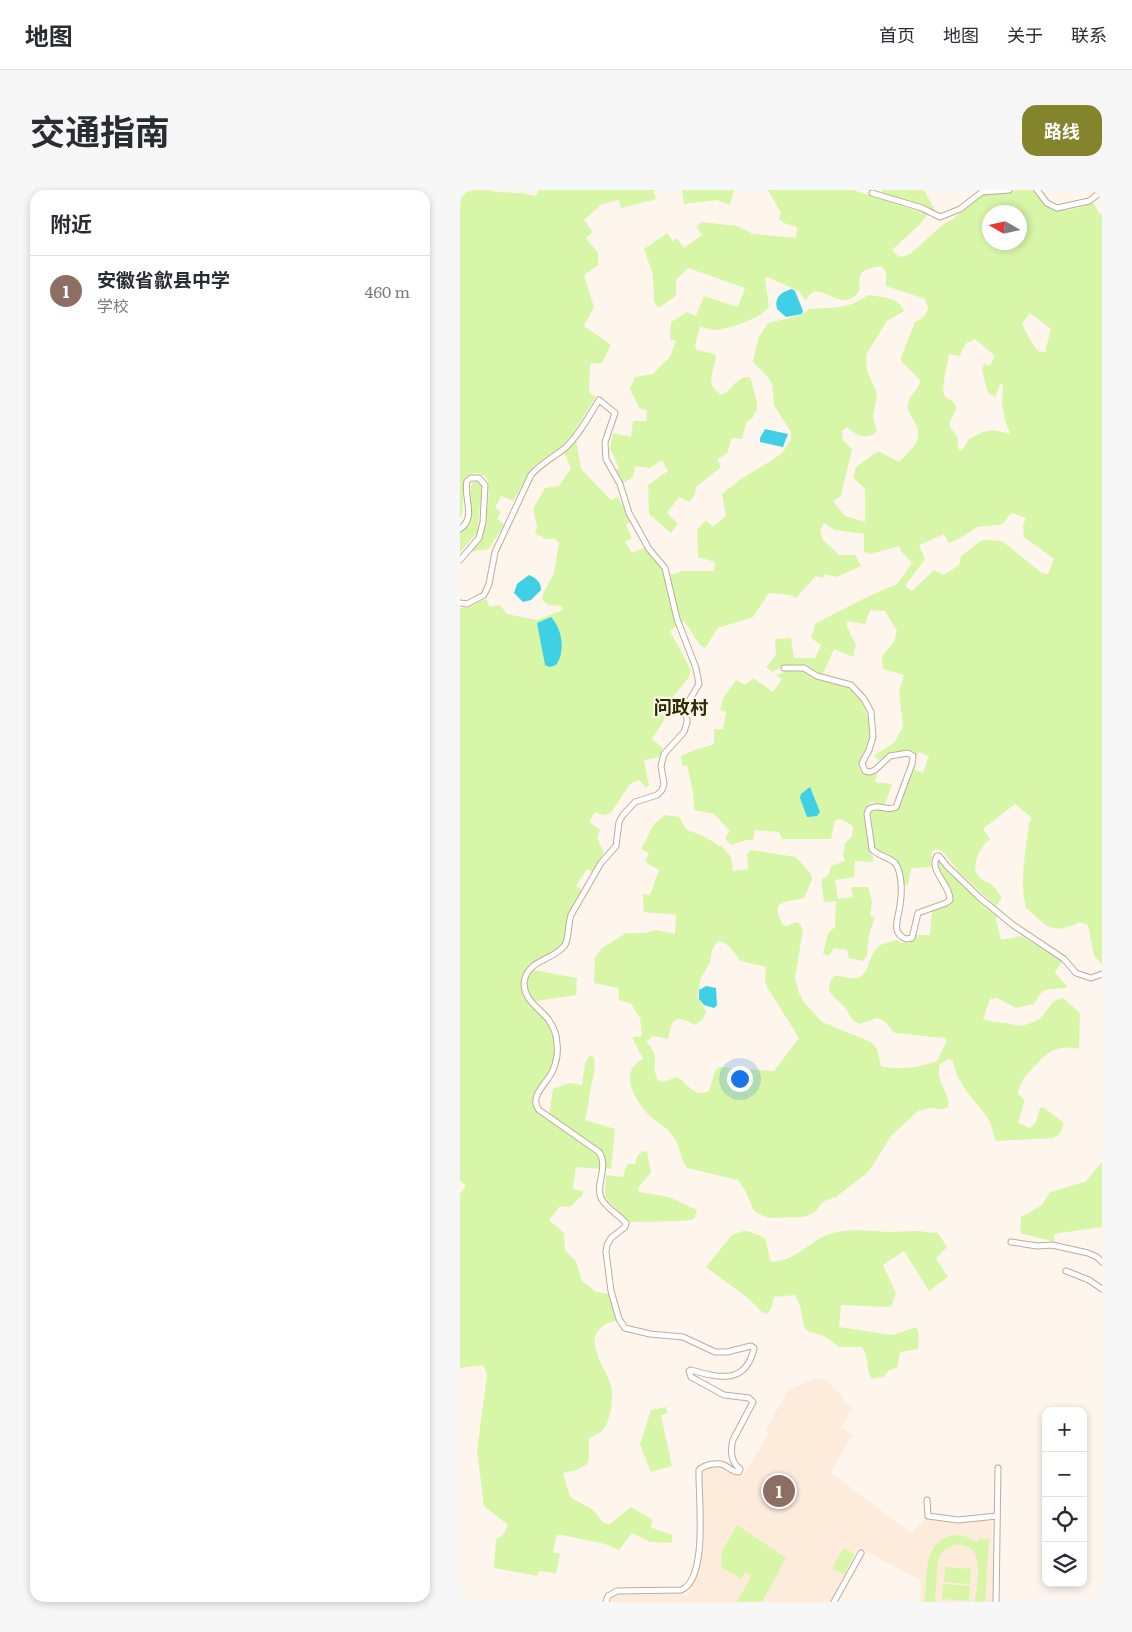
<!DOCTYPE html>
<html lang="zh">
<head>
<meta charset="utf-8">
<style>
	body { margin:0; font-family:Literata,"Noto Sans SC",serif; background:#f7f7f7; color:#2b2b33 }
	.controls { position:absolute; right:15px; bottom:15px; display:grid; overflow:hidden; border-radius:10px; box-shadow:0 2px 8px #0003 }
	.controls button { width:45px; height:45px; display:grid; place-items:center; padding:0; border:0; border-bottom:1px solid #e1e1e2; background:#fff; color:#2b2b33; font:25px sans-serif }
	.compass { position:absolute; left:522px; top:15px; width:45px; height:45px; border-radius:50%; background:#fff; box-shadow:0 2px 8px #0003; rotate:279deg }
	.you { position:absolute; left:279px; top:888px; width:18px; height:18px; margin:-12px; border:4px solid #fff; border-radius:50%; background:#1a73e8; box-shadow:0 0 0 8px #1a73e833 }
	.badge { display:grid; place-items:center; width:32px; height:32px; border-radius:50%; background:#84842d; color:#fff; font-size:16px; font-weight:700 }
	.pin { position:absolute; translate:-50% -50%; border:2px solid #fff; box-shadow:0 1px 5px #0006 }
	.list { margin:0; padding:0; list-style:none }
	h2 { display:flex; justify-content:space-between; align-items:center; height:65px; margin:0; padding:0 20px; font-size:21px }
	h2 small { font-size:16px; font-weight:400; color:#7c7c81 }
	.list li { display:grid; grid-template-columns:32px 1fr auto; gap:15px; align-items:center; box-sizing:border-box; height:70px; padding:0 20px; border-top:1px solid #e1e1e2 }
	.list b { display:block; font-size:19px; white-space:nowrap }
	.list p { margin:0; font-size:16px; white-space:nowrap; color:#7c7c81 }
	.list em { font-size:16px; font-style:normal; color:#7c7c81 }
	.icon { flex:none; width:28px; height:28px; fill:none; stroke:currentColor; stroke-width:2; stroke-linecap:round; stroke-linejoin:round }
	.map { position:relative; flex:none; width:642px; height:1412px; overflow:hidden; border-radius:15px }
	header { display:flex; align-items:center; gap:30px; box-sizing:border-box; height:70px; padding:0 25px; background:#fff; border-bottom:1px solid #e1e1e2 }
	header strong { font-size:24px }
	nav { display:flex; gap:28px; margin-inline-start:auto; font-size:18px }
	.intro { display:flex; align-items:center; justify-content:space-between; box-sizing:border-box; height:120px; padding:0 30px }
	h1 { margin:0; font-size:35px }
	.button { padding:12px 22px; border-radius:15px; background:#84842d; color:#fff; font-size:18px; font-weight:700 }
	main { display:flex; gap:30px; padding:0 30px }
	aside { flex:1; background:#fff; border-radius:15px; box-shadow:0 2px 8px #0003 }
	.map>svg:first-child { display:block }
</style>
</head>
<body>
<header>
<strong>地图</strong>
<nav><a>首页</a><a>地图</a><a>关于</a><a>联系</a></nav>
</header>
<div class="intro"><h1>交通指南</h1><a class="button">路线</a></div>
<main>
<aside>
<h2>附近<small></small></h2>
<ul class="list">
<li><span class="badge" style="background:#8d6e63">1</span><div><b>安徽省歙县中学</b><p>学校</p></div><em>460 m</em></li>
</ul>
</aside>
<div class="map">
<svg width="642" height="1412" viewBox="0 0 642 1412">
	<rect width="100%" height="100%" fill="#fef5ec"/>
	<!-- built -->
	<polygon fill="#fdecdc" points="356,1188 365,1189 382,1205 383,1211 393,1217 381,1237 393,1245 370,1282 451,1343 466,1327 495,1334 526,1330 532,1333 534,1412 460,1412 461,1390 398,1358 370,1412 150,1412 153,1405 218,1403 227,1407 239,1378 242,1354 242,1280 246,1277 262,1276 268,1283 284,1285 309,1243 305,1240 329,1200"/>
	<!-- green -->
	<g fill="#d8f6a8" fill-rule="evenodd">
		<path d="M0,0H29L36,2L61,3L75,6L79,0H196L193,2L197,9L161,18L159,10L142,14L124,30L133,42L126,48L138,63V75L124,85L134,117L124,136L151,155L142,173L130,174L129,203L136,206L114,242L102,256L74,276L53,311L41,306L35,318L41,322L37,329L44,334L29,359L9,362C12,358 16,354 19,350C25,340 32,299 27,289C24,284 19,283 14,283L6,287C0,301 6,316 0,329Z"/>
		<polygon points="222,0 274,0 270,15 257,10 224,14"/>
		<path d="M308,0H393L468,24L460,34L432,60L438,66L441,67L450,64L480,37L494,28L523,4H545L556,0H574C578,5 581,12 586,16C597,25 621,18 633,12L639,23L642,25V775L634,765L628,735L620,732C591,746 587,736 566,718C559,691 566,661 569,633L572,628L555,614L523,639L530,649C521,656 509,677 519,687C522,690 526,691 529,693C535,696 538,703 542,708L536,716L501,684L482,661L477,659L472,662L471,677L451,678L448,695L443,694L437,669C429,668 418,662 414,656L411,622L414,619C424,620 431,626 438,617L453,579L463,583L469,566L459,562L457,566L454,563C443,559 429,566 418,570L414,565L434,553L443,537L439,502L444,485L423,479L422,466L434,452L437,441L425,421L410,420L405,434L386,431L388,439L396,455L393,467L374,459L362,486C341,474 334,471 312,482L306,477L316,465L315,449L331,448L334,468H355L361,455L351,448L356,433L411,405L437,394L452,373L441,361L440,356L410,364L404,362V344L375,340L364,333L360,340L363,350L379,365H395L401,376L377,387L364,384L363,388L356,386L336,408L330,405L309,403L293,427L258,438L245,458L240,455L224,431L220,433L209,385L223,381H254L255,372L238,367L237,340L246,330L253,337L266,326L262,304L281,289L314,269L323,262L331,249V242L314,215L312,194L307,186L293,172L298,149L308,133L342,125L349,119C373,117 388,120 408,105C420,107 440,107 444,121L427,131L406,165L407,181L417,203L413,229L417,241C408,251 395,245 387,237L382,241L383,250L392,259L381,306L373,311L385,326L405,332V299L393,287L396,277L418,261L439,272C454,257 465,250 453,229C450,224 447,220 448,214C449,205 460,199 460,190L442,172L441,167L455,132C462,129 466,126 468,118L465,109L426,96V82L421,76C414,78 402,78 400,87C398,91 400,95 400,100C381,129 357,83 346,111L339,101L307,87L305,89L309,116C305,127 268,139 256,140C251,140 245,138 240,136L235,156L237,160L254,164L256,166L251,190L252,196L261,205C272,201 276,186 289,187L291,189L297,213V219L293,227L286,233L282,249L272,248L267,264L257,269L261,277L237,296L234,306L230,312L219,307L207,323L218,334L211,343L189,324L188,295L208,281L202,270L190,278L175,276L173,287L163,293L156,280L159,278L150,258L153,243L171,247L173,231H186L187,220L180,219L170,199L175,187L193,184L210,167L216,151L210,149L211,132L227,122L236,126L244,106L278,117L285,98L228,78L216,90V106L198,118L194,111L193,85L184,59L207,43L213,51L217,48L224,58L242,45L236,36L242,32L277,36L293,44L336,48L337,37L326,34L319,29L321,23ZM530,22H560V52H530ZM570,123L591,139L585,162L578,161L572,153L562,134ZM515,149L535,166L530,176L524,174L522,180L528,203L535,207L540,194L543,195L542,216L546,234L550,242L549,244L535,240L523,242L509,249L503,259L500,261C496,256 499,252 497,247C495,241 489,240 490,233C490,227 498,223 496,216C494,210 488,210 485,206C480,199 488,173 489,164L500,166L505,154ZM553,323L566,328L563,335L564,347L594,369L588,384L582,383L542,351L522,350L501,366L499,375L484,385L474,380L452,401L445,396L465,369L459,355L484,344L489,353L502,347L517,337L543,334L550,324Z"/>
		<polygon points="422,0 464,0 476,22 421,3"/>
		<path d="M116,250L121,279L151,310L158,307L171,331L166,335L172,348L165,352L172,363L184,358L199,372L205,386L218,435L210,441L231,480L229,487L200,523L206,527L192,549L203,558L199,567L184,570L189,595L186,598L179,590L170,594L151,623L143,625L135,622L129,632L140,640L137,648L144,663L132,682L127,679L116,696L123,701L110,732V748L105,758L77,775L74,780L117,788L116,805L76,811C78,819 82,820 87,826C93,833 96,855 94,864C93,872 90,880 87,887C81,898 71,904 75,918L134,961C140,967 142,970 140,979L116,977L113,999L123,1001V1005C113,1011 115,1020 100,1016L89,1030L104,1043L105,1060L116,1071L122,1091L136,1102L149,1104L157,1131C153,1132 146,1133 143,1136C122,1151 147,1179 151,1196C153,1206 152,1218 149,1227C145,1241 141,1243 129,1248V1269L127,1274L117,1280L103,1283L110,1307L133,1320L144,1333L150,1334L171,1317L193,1330L190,1337L212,1345V1353L190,1352L172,1343L159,1360L145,1354L97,1344L93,1362L100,1364L96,1383L79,1381L77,1386L34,1378L36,1349L43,1345L48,1335L24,1316L17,1260L27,1185L23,1175L0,1178V1004L6,995L0,991V418C11,419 17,411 27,409L29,417L40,415L47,424L76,430L103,420L102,416L89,415L82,410L83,404L94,383L99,353L95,349H85L75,343L77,337L73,319L85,298L99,296L111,278L104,262Z"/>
		<path d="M17,291L20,292L22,298L17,343L0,362V342C21,329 6,312 12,293Z"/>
		<path d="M332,479L343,480L357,489L387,495C405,506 415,539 408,558C406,563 399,569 399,575C399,585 410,586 417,584L415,592L432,594L425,615L412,612L408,615L406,620L408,658L413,667V672L395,671L394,687L375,690L378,709L393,707L391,697H408L412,711L410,726L415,727L409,745L407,766L403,771L389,768L387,760L374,758L369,766L363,764L368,743L375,737L376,711L364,712L361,689L368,686L371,676L385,671L383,665L385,653L392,647L393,636L381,629L375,630L371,649H322L319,642L295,640L293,650H287L271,655L265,648L270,641L254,624L234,620L233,602L227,575L222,576L221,566L232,561L254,554V539H263L266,522L260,520L263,508L276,490L285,495L293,488L313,502L322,489L316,485Z"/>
		<path d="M205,625L219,627L226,639L245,647L260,656L261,655L271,667L273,681L288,679L287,664L291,660L336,667L351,684L352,690L344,708C323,713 309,710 324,736H327L335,732L340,734L343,740L335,787L339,803L343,811L362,832L411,852L417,859L421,876C438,881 460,877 477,871L487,850L484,848L435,843C428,838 427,830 417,828L399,834C391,830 390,826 386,819C376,807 361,803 374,786C382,785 390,790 397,788C410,784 408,767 416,759C420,753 430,752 437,750L441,753H449L456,745H470L472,721L487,715L492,710L493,704L483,687L478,673L479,670L520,713L537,727L536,730L541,750L561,746L598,768L602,773L597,778L595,783L607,796L605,798C598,799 585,797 580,804C577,807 577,811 574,814L556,818L537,808L530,809L523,829C532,832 538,832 546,833C551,833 554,836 558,836C564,836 576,832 580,828C589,821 589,810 603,808L620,823L619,859C595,854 587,863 572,879C564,887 560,892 558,903L564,910V913L558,933L570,938L576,932L580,918L583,917L604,933L600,944L593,948L536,951C533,944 532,935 528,929C515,908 499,899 493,872L492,870L489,869L480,874C474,892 491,901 488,917L483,919L471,918L458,921L431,946L415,972L407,983L376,1007L362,1012L357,1020L353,1023L344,1027L308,1028L297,1023L293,1019L285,1000L278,990L227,978C220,968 220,955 213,946C206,936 194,931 186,922C173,907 159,881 183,869L172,847L182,846L180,828L171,814L159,810L158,798L134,793L135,767L142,758L166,743H185L196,740L215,744L216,725L184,722L183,704L190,705L199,680L185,672L189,663L181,659L194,634ZM260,751C269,754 275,763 280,771L306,777L305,791L307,797L339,848L314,881L259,877L255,881L249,901C234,908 228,894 217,887L203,892L198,890C189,872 203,868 186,852L193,846L208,849C210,844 209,841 211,837C216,823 226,831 235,835L243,829L246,821L237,806L241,788L250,772L252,760L257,752Z"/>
		<path d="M130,865L134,868C137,880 131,891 130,903C128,913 128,921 125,930L155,939L151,979L145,978L144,964L139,958L89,925L93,899L109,893L122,895L125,873Z"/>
		<path d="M187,961L191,983L179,996L178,999L179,1002L209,1007L237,1020L234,1029C216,1033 189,1031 169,1032L145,1007L146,985L163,987L167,974H175C177,966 178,962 187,961Z"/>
		<polygon points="642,972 642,1037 594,1044 595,1052 560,1043 561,1027 582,1015 590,1002 625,992"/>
		<path d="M283,1041H288L305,1048L311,1072C340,1070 348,1050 373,1043C390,1038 411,1041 428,1042C437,1042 446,1041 455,1041C462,1041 470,1043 478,1043L487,1057L476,1068L488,1087L469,1101L444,1061L423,1075L436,1103L431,1117L381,1115L379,1137L433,1145L456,1137L459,1144L458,1159L440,1162L437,1178L429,1180L424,1187L412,1189C405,1179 410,1166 401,1157H379L364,1146L347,1141L344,1136L340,1116L335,1105L314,1107L311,1119L307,1124L302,1122L289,1109L246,1077L272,1045Z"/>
		<polygon points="206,1217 208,1223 201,1225 212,1276 191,1282 180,1254 191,1220"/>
		<polygon points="277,1335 326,1368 302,1412 277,1412 291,1386 285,1382 282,1389 261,1377 262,1361"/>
		<path d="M498,1345L507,1347L518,1353L519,1349H529L525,1412H515C517,1394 527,1352 496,1355C487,1356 482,1362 478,1369L475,1412H465C467,1386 462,1347 498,1345Z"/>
		<polygon points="384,1358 395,1364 384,1385 372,1378"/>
		<polygon points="485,1377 511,1379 510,1394 484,1392"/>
		<polygon points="483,1394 510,1396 509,1411 482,1409"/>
	</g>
	<!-- water -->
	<g fill="#3fd0e5">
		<path d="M332,99L335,101L343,121L342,124L326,127L317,119C314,107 321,102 332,99Z"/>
		<polygon points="305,239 328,244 323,257 300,252 300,248"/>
		<path d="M69,385C76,388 81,392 81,400L71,410L63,412L54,403L57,394Z"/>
		<path d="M91,427C102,439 106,461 96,475L90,477L85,475L77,433Z"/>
		<polygon points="350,597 360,622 357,626 347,627 340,608 341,604"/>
		<polygon points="246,796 256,798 257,815 254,818 244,815 239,809 239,800"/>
	</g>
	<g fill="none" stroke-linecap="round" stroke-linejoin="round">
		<defs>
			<g id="street">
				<polyline points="577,0 587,13 597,18 629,11 642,1"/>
				<polyline points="412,3 462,18 480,27 500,19 522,2 549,0"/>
				<path d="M0,339C17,327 3,308 7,291L11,288H19L25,295L23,332L19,348L0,370"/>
				<path d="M0,413L7,414L24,405L29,394L35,362L71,285C80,274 94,267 105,258C119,245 129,226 139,210L155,223L145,252L146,269L160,294L169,323L189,359L205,378L217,429L236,478L239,494L226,516L227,532L224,542L204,564L201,576L204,594L202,600L197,605L175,612L163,625L159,632L156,656L141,673L111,725C108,734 109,748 105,755C94,770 71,769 65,788C60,807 78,817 88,829C93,836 97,845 97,854C98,862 96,873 93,880C88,893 68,906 79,920L139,962C149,977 135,994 141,1008C146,1018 159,1025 166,1033L165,1037L151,1048L147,1055L146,1062L151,1101L159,1129L165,1138L190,1144L223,1147L255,1162H267L291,1156L294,1158C286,1195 259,1188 231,1180L229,1181L231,1187L264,1205L289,1208L293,1212L273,1250C270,1261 271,1272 280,1279L279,1282C272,1282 270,1278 264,1275C256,1272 244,1275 239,1280C238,1303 249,1390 221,1400L157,1401L148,1406L146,1412"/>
				<path d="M324,478H344L357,486L391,495L404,509L411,522L413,547L409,560L402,573L405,581L410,582L415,580L430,566L448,563L453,566L452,574L436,617C427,622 418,613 409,619L407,624L412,659C418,667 433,667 437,676C442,686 442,704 440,715C439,727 430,743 446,749L452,748L458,723L486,713L490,710C491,696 468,680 477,666H479L487,676L519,707L553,735L604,769L616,783L631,788L642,784"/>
				<polyline points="551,1052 577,1056 592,1055 628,1063 637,1067 642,1072"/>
				<polyline points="606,1081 629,1090 642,1099"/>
				<polyline points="467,1310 468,1326 498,1330 537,1326"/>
				<polyline points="374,1412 401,1363"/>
				<polyline points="536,1412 538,1278"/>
			</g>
		</defs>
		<!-- street casing -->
		<use href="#street" stroke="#c0ab97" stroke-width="7"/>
		<!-- street -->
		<use href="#street" stroke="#fff" stroke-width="5"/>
	</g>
	<g text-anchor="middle" stroke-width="4.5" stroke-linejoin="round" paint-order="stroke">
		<!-- quarter labels -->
		<g font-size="18" font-weight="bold" fill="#2b2b01" stroke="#fef5ec">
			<text x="221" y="524">问政村</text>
		</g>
	</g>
</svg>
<div class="controls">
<button>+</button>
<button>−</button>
<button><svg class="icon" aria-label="locate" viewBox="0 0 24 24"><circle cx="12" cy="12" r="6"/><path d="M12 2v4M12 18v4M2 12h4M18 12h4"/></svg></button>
<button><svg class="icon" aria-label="layers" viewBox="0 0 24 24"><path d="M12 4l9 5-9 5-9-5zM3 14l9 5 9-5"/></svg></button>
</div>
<svg class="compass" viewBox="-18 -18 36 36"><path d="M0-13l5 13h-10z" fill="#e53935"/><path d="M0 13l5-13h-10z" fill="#7c7c81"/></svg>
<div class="you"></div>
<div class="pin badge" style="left:319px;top:1301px;background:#8d6e63">1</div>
</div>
</main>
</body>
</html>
